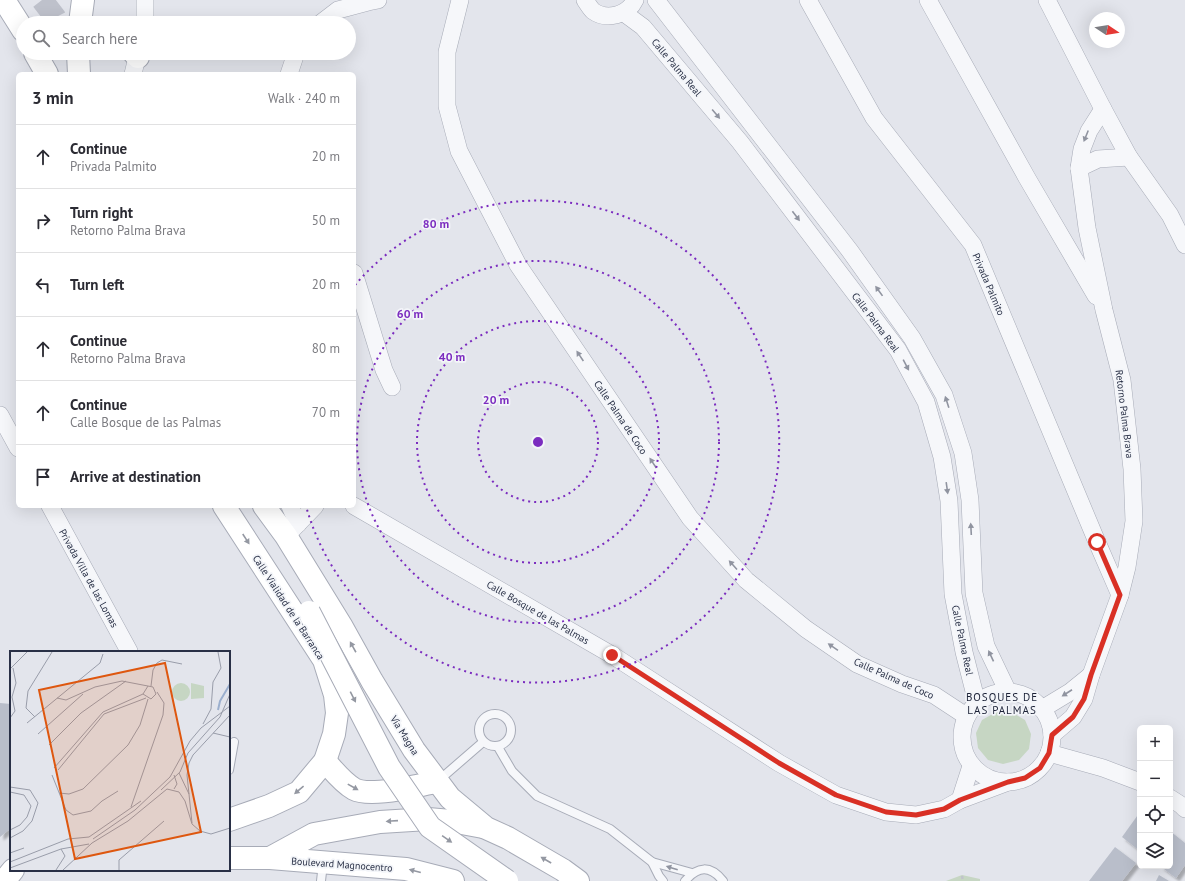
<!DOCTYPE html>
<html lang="en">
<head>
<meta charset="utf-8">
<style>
	body { margin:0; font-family:"PT Sans",sans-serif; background:#f2f2f3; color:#2b2b33 }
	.controls { position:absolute; right:12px; bottom:12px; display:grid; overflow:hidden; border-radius:6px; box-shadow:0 4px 16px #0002 }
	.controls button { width:36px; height:36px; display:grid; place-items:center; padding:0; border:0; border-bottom:1px solid #e1e1e2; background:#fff; color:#2b2b33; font:20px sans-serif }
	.compass { position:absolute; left:1089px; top:12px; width:36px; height:36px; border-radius:50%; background:#fff; box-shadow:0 4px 16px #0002; rotate:102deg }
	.stop { position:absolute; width:12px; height:12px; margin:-9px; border:3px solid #d93025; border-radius:50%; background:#fff }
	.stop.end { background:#d93025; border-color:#fff; box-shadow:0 1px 4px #0008 }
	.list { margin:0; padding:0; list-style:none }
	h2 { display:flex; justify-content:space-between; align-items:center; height:52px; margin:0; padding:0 16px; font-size:17px }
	h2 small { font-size:13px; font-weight:400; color:#7c7c81 }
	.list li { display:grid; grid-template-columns:26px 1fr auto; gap:12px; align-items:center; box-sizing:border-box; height:64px; padding:0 16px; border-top:1px solid #e1e1e2 }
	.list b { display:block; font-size:15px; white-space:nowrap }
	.list p { margin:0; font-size:13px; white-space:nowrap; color:#7c7c81 }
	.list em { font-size:13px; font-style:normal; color:#7c7c81 }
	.icon { flex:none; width:22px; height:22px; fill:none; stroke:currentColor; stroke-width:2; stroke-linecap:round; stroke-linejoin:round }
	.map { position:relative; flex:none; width:1185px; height:881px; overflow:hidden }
	.search { position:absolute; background:#fff; box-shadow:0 4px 16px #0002; left:16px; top:16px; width:340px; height:44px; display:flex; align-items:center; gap:10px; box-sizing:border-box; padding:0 14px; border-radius:22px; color:#7c7c81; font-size:15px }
	.panel { position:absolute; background:#fff; box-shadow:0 4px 16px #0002; left:16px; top:72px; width:340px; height:436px; border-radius:6px }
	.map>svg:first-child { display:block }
</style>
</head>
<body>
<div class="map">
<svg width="1185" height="881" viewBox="0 0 1185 881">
	<defs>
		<filter id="shadow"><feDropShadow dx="3.5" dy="3.5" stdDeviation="1" flood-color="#0004"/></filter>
	</defs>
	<rect width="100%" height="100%" fill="#e3e5ec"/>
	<!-- green -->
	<g fill="#c6d6c3">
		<polygon points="996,712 1011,712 1025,720 1031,734 1029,749 1019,760 1003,764 988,760 978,748 976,733 982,720"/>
		<polygon points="962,875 980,879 980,881 946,881"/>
	</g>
	<!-- building -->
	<g fill="#b9beca" filter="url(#shadow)">
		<polygon points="0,703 11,704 11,828 0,837"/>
		<polygon points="1140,812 1140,851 1122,837"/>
		<polygon points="1170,831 1185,843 1185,865 1176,878 1160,866 1170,866"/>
		<polygon points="1115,847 1136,863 1122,881 1089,881"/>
		<polygon points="1159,875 1169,881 1156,881"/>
	</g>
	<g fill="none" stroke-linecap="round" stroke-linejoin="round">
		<!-- secondary-tunnel -->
		<polyline stroke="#bec1cb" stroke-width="22" stroke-dasharray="22 11" stroke-linecap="butt" points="42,0 55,17 58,23"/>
		<defs>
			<g id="lane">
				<circle cx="495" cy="730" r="16"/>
				<polyline points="498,747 512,771 537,796 610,829 652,862 692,873"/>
				<polyline points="229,770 234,742"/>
				<polyline points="438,781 483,742"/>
				<polyline points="652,862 659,876 663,881"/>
				<polyline points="321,881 323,863"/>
				<path d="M685,881C698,866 710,865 723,881"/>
			</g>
			<g id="street">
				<polyline points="460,0 447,52 447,106 459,151 518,265 690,518 746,580 806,629 857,664 902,684 934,695 966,716"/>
				<path d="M585,0C587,3 590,8 593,11C607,21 628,15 635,0"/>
				<polyline points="656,0 850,251 912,338 944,395 963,453 970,500 974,593 986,646 1008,692"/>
				<polyline points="808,0 874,118 973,245 1097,542 1120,595"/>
				<polyline points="928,0 1027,178 1096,296"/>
				<polyline points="1047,0 1103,109 1129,157 1170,215 1185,245"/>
				<polyline points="624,13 643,27 740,142 898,350 926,402 942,457 949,501 953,594 964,652 977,703"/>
				<polyline points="144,23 145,16 145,0"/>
				<polyline points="321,23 338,10 368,2 378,0"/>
				<polyline points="133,74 138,53"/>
				<polyline points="289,74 296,53"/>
				<polyline points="1079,168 1098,159 1129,157"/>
				<polyline points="354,273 384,370 392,387"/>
				<polyline points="0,415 18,448"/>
				<polyline points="50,506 129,651"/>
				<polyline points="290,506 298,524"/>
				<polyline points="354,506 612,655 779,763 836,795 886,812 916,815 944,809 960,800 1008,782"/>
				<polyline points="286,536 315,506"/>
				<circle cx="1007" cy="737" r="45"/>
				<polyline points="1042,709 1070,692 1091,675"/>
				<polyline points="1052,735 1073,717 1084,699 1091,675 1120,595 1127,567 1134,521 1132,469 1122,380 1104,310 1087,228 1079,168 1082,149 1089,131 1103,109"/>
				<polyline points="1049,753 1103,768 1140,782"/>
				<polyline points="1170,798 1181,805 1185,809"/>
				<polyline points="960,800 971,766"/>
			</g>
			<g id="secondary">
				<polyline points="4,0 23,30"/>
				<polyline points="80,23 83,0"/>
				<polyline points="35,53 47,74"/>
				<polyline points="78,53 79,74"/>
				<polyline points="134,53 138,57"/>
				<polyline points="224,506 324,660 335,695 337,713 334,734 325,761 299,792 269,806 229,820"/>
				<polyline points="264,506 286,536 342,627 372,681 414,750 450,798 486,828 508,838 563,870 578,881"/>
				<path d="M325,761C334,771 342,782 354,789C371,798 418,785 437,782"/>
				<polyline points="229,858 270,858 406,869 453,881"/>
				<polyline points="270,858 314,834 380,822 428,819 451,821 483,827"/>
				<polyline points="4,881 13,870"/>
			</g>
		</defs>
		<!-- lane casing -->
		<use href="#lane" stroke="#a7abb7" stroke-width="10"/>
		<!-- street casing -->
		<use href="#street" stroke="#a7abb7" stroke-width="18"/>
		<!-- secondary casing -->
		<use href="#secondary" stroke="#a7abb7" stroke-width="24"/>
		<!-- path -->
		<polyline stroke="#c1c3cb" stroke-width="2.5" stroke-dasharray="3 3" stroke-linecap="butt" points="962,876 963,881"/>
		<!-- lane -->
		<use href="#lane" stroke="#f6f7fa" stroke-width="8"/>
		<!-- street -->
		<use href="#street" stroke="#f6f7fa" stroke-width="17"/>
		<!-- secondary -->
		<use href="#secondary" stroke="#fff" stroke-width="22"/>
		<defs>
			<polyline id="secondary-bridge" points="309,612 389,767 430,827 507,881"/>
		</defs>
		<!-- secondary-bridge casing -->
		<use href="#secondary-bridge" stroke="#a7abb7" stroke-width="24" stroke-linecap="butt"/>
		<!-- secondary-bridge -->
		<use href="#secondary-bridge" stroke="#fff" stroke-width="22"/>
	</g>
	<!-- one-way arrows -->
	<defs><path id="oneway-solid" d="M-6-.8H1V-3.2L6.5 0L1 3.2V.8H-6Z"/></defs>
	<g fill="#9094a0">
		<use href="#oneway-solid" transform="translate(716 114) rotate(50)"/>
		<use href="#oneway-solid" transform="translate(1086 136) rotate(112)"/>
		<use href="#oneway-solid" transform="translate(796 216) rotate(53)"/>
		<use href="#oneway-solid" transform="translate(879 291) rotate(-126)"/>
		<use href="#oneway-solid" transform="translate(580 356) rotate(-124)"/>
		<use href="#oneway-solid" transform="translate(906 365) rotate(62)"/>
		<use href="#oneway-solid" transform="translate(947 402) rotate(-108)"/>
		<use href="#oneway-solid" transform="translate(653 463) rotate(-124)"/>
		<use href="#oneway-solid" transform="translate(947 488) rotate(82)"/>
		<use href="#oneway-solid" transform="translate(971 529) rotate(-93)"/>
		<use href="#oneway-solid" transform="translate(733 565) rotate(-132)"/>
		<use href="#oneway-solid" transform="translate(833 647) rotate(-146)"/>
		<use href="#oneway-solid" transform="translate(991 656) rotate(-115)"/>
		<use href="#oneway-solid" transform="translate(1067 693) rotate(147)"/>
		<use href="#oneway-solid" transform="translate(672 868) rotate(-163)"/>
	</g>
	<g fill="#9498a2">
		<use href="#oneway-solid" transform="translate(246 539) rotate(57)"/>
		<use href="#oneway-solid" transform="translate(353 647) rotate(-119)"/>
		<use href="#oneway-solid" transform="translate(353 697) rotate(63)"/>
		<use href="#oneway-solid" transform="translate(353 787) rotate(29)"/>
		<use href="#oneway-solid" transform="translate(299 790) rotate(140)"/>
		<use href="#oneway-solid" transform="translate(392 821) rotate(176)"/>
		<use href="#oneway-solid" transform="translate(447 839) rotate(35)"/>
		<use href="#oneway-solid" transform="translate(546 860) rotate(-150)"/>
		<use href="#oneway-solid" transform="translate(415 871) rotate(-165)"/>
	</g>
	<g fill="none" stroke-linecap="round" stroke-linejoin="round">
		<!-- route -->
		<polyline stroke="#d93025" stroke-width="5" points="612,655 779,763 836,795 886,812 916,815 944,809 960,800 1008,782 1025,778 1040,768 1049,753 1052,735 1073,717 1084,699 1091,675 1120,595 1097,542"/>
	</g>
	<!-- distance rings -->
	<g fill="none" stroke="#7b2cbf" stroke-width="2" stroke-dasharray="2 4">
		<circle cx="538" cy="442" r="60"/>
		<circle cx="538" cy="442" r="121"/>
		<circle cx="538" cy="442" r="181"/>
		<path d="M355 285A241 241 0 1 1 306 506"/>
	</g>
	<g text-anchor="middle" stroke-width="3.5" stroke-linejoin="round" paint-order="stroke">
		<!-- street labels -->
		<g font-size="10" fill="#293046" stroke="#f3f5f9">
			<text transform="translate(677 67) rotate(50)" y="4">Calle Palma Real</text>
			<text transform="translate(989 284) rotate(67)" y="4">Privada Palmito</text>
			<text transform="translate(876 322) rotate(53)" y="4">Calle Palma Real</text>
			<text transform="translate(1125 414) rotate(83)" y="4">Retorno Palma Brava</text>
			<text transform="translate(621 417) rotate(56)" y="4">Calle Palma de Coco</text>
			<text transform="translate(89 578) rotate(61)" y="4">Privada Villa de las Lomas</text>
			<text transform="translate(289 607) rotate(57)" y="4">Calle Vialidad de la Barranca</text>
			<text transform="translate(538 612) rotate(30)" y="4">Calle Bosque de las Palmas</text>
			<text transform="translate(963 640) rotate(78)" y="4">Calle Palma Real</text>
			<text transform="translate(894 678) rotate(24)" y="4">Calle Palma de Coco</text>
			<text transform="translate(405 735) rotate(58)" y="4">Vía Magna</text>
			<text transform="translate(342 864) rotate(4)" y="4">Boulevard Magnocentro</text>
		</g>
		<!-- neighbourhood labels -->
		<g font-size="11" letter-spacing="1" fill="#1b2136" stroke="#f3f5f9">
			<text x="1002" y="701">BOSQUES DE<tspan x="1002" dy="13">LAS PALMAS</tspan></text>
		</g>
	</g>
	<!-- overview -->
	<g transform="translate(10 651)">
		<rect width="220" height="220" fill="#e3e5ec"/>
		<path d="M181,32L194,35V47L181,48ZM162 41a9 9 0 1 1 18 0a9 9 0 1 1-18 0Z" fill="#c6d6c3"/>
		<path fill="none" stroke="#9bafce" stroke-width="2" d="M208,59L210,50L220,33"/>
		<path fill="none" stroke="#999daa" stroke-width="1" d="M0,18L17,1M141,35L143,19L147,12L152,9L172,13M47,47L56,49L85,36L112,30L143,36L146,43L141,48L133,43L138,35M25,66L16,57L18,40L42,1M0,67L5,60L2,46L6,32L3,17M17,72L90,12L93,3M193,73L201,58L203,31L211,17L208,1M203,82L220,86M28,83L73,43M39,94L71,62L116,30M44,117L93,61L133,43M48,119L94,63L136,47M169,122L179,143M42,124L56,159L63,164L81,160L92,150L108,140M0,136L20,139L28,152L22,170L13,180L0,187M164,138L167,133L164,124M151,139L170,121L178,102L210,66L220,43M0,141L14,144L21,155L17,166L10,174L0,179M49,142L59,143L73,138L118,94L130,74L138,48M121,156L153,64L154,52L147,41M182,172L177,124L179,112L183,104L220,64M0,180V193M83,188L125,159L160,126L180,90L191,77L220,55M0,202L14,197M0,211L58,188L79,186L131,150M0,217L51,198M46,219L55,205L51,198L79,193M53,219L82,192L118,170L157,138L169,141L175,150L182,173L190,180L201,183L220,177M109,219V209L154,170"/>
		<path fill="#de570f" fill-opacity="0.15" stroke="#de570f" stroke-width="2" d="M155,12L191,181L65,208L29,39Z"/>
		<rect width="220" height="220" fill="none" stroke="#293046" stroke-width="2"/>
	</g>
	<circle cx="538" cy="442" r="6" fill="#7b2cbf" stroke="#f3f5f9" stroke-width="2"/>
	<g font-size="12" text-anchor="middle" font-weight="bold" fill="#7b2cbf" stroke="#f3f5f9" stroke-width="3.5" stroke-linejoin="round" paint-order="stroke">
		<text x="436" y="228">80 m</text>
		<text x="410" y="318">60 m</text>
		<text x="452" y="361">40 m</text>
		<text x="496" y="404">20 m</text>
	</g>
</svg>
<div class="controls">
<button>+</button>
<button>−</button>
<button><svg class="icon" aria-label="locate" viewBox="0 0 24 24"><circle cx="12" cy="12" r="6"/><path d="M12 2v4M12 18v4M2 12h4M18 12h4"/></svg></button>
<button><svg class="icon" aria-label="layers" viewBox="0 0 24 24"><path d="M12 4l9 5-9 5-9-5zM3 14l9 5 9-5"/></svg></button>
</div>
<svg class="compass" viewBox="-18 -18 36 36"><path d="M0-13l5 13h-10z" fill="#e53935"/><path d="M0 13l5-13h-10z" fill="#7c7c81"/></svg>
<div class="stop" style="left:1097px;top:542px"></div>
<div class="stop end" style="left:612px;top:655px"></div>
<div class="search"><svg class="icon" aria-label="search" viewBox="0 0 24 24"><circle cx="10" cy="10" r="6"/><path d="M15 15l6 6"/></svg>Search here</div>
<section class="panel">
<h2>3 min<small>Walk · 240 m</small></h2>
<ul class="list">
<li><svg class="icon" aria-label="ahead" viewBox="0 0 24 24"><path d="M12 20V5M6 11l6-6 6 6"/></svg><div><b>Continue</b><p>Privada Palmito</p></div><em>20 m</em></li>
<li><svg class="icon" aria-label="right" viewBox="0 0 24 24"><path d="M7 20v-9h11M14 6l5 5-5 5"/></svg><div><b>Turn right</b><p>Retorno Palma Brava</p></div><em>50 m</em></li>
<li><svg class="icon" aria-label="left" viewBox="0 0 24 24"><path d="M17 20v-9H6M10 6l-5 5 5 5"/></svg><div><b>Turn left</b></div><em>20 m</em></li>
<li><svg class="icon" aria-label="ahead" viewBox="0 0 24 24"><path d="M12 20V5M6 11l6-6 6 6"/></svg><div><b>Continue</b><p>Retorno Palma Brava</p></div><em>80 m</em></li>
<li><svg class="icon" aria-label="ahead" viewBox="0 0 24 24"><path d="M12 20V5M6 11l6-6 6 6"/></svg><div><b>Continue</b><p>Calle Bosque de las Palmas</p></div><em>70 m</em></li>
<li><svg class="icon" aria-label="arrive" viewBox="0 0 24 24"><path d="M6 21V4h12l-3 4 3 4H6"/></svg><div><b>Arrive at destination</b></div></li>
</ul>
</section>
</div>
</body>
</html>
